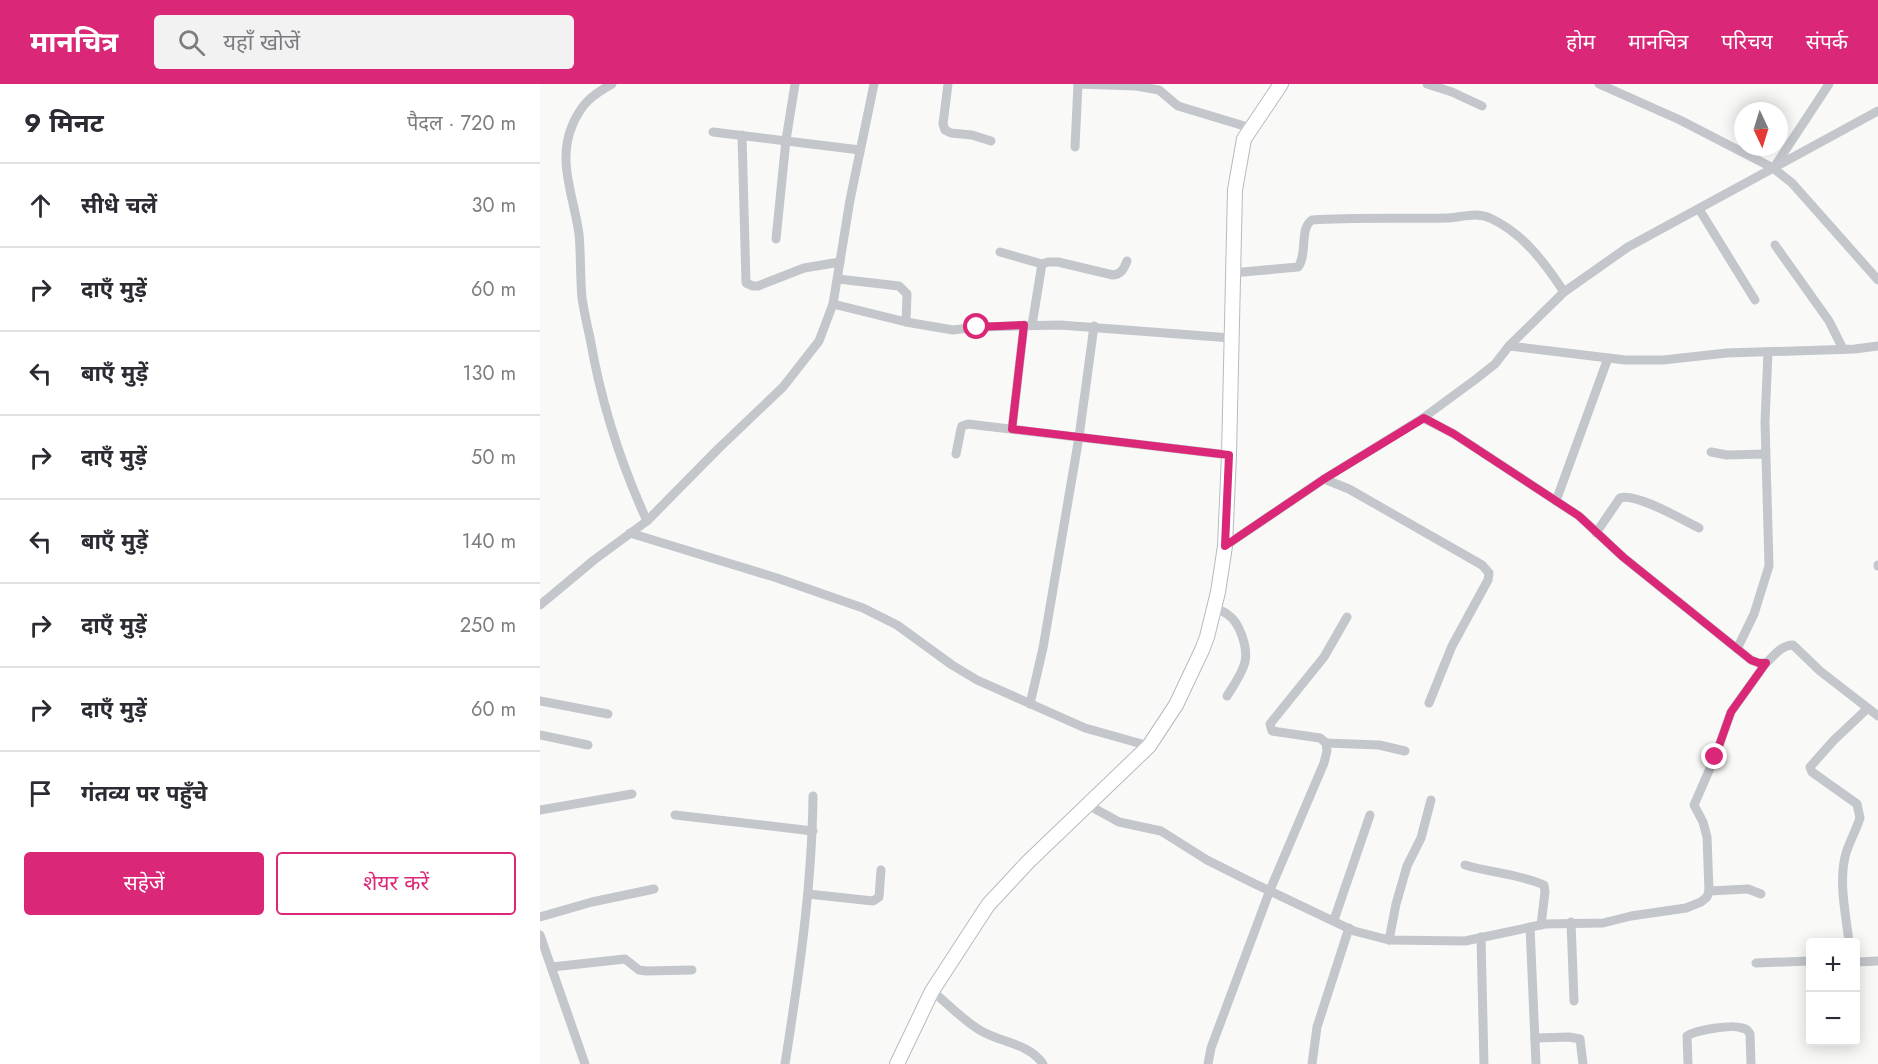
<!DOCTYPE html>
<html lang="hi">
<head>
<meta charset="utf-8">
<style>
	body { margin:0; font-family:Jost,"Noto Sans Devanagari",sans-serif; background:#f2f2f3; color:#2b2b33 }
	.controls { position:absolute; right:18px; bottom:18px; display:grid; overflow:hidden; border-radius:6px; box-shadow:0 3px 15px #0003 }
	.controls button { width:54px; height:54px; display:grid; place-items:center; padding:0; border:0; border-bottom:2px solid #e1e1e2; background:#fff; color:#2b2b33; font:30px sans-serif }
	.compass { position:absolute; left:1194px; top:18px; width:54px; height:54px; border-radius:50%; background:#fff; box-shadow:0 3px 15px #0003; rotate:176deg }
	.stop { position:absolute; width:18px; height:18px; margin:-14px; border:4px solid #db2777; border-radius:50%; background:#fff }
	.stop.end { background:#db2777; border-color:#fff; box-shadow:0 2px 6px #0008 }
	.list { margin:0; padding:0; list-style:none }
	h2 { display:flex; justify-content:space-between; align-items:center; height:78px; margin:0; padding:0 24px; font-size:26px }
	h2 small { font-size:20px; font-weight:400; color:#7c7c81 }
	.list li { display:grid; grid-template-columns:39px 1fr auto; gap:18px; align-items:center; box-sizing:border-box; height:84px; padding:0 24px; border-top:2px solid #e1e1e2 }
	.list b { display:block; font-size:22px; white-space:nowrap }
	.list em { font-size:20px; font-style:normal; color:#7c7c81 }
	.actions { display:flex; gap:12px; padding:18px 24px }
	.actions a { flex:1; padding:14px 0; border:2px solid #db2777; border-radius:6px; text-align:center; font-size:21px; color:#db2777 }
	.actions .main { background:#db2777; color:#fff }
	.icon { flex:none; width:33px; height:33px; fill:none; stroke:currentColor; stroke-width:2; stroke-linecap:round; stroke-linejoin:round }
	.map { position:relative; flex:none; width:1338px; height:980px; overflow:hidden }
	header { display:flex; align-items:center; gap:36px; box-sizing:border-box; height:84px; padding:0 30px; background:#db2777; color:#fff }
	header strong { font-size:28px }
	nav { display:flex; gap:33px; margin-inline-start:auto; font-size:21px }
	.search { width:420px; height:54px; background:#f2f2f3; display:flex; align-items:center; gap:15px; box-sizing:border-box; padding:0 21px; border-radius:6px; color:#7c7c81; font-size:22px }
	main { display:flex }
	aside { flex:1; background:#fff }
	.map>svg:first-child { display:block }
</style>
</head>
<body>
<header>
<strong>मानचित्र</strong>
<div class="search"><svg class="icon" aria-label="search" viewBox="0 0 24 24"><circle cx="10" cy="10" r="6"/><path d="M15 15l6 6"/></svg>यहाँ खोजें</div>
<nav><a>होम</a><a>मानचित्र</a><a>परिचय</a><a>संपर्क</a></nav>
</header>
<main>
<aside>
<h2>9 मिनट<small>पैदल · 720 m</small></h2>
<ul class="list">
<li><svg class="icon" aria-label="ahead" viewBox="0 0 24 24"><path d="M12 20V5M6 11l6-6 6 6"/></svg><div><b>सीधे चलें</b></div><em>30 m</em></li>
<li><svg class="icon" aria-label="right" viewBox="0 0 24 24"><path d="M7 20v-9h11M14 6l5 5-5 5"/></svg><div><b>दाएँ मुड़ें</b></div><em>60 m</em></li>
<li><svg class="icon" aria-label="left" viewBox="0 0 24 24"><path d="M17 20v-9H6M10 6l-5 5 5 5"/></svg><div><b>बाएँ मुड़ें</b></div><em>130 m</em></li>
<li><svg class="icon" aria-label="right" viewBox="0 0 24 24"><path d="M7 20v-9h11M14 6l5 5-5 5"/></svg><div><b>दाएँ मुड़ें</b></div><em>50 m</em></li>
<li><svg class="icon" aria-label="left" viewBox="0 0 24 24"><path d="M17 20v-9H6M10 6l-5 5 5 5"/></svg><div><b>बाएँ मुड़ें</b></div><em>140 m</em></li>
<li><svg class="icon" aria-label="right" viewBox="0 0 24 24"><path d="M7 20v-9h11M14 6l5 5-5 5"/></svg><div><b>दाएँ मुड़ें</b></div><em>250 m</em></li>
<li><svg class="icon" aria-label="right" viewBox="0 0 24 24"><path d="M7 20v-9h11M14 6l5 5-5 5"/></svg><div><b>दाएँ मुड़ें</b></div><em>60 m</em></li>
<li><svg class="icon" aria-label="arrive" viewBox="0 0 24 24"><path d="M6 21V4h12l-3 4 3 4H6"/></svg><div><b>गंतव्य पर पहुँचे</b></div></li>
</ul>
<div class="actions"><a class="main">सहेजें</a><a>शेयर करें</a></div>
</aside>
<div class="map">
<svg width="1338" height="980" viewBox="0 0 1338 980">
	<rect width="100%" height="100%" fill="#f9faf7"/>
	<g fill="none" stroke-linecap="round" stroke-linejoin="round">
		<defs>
			<polyline id="secondary" points="357,980 392,907 448,821 488,778 609,662 636,621 662,566 667,553 678,508 685,462 689,371 695,106 704,55 741,0"/>
		</defs>
		<!-- secondary casing -->
		<use href="#secondary" stroke="#b6bac0" stroke-width="16"/>
		<!-- minor -->
		<g stroke="#c3c6cb" stroke-width="9">
			<path d="M72,0C52,11 41,20 32,42C17,78 34,113 39,150C41,171 40,192 42,214C44,227 47,241 50,254C61,318 80,378 107,437"/>
			<polyline points="408,0 403,40 405,46 411,49 432,51 451,57"/>
			<polyline points="538,0 596,2 619,6 638,22 711,44"/>
			<polyline points="887,0 912,8 942,22"/>
			<polyline points="1059,0 1140,36 1233,84 1252,99 1338,196"/>
			<polyline points="173,48 320,66"/>
			<polyline points="202,51 206,199 213,202 218,202 264,184 300,178"/>
			<polyline points="535,63 538,0"/>
			<polyline points="1235,82 1289,0"/>
			<polyline points="1159,125 1215,216"/>
			<polyline points="236,155 246,56 255,0"/>
			<polyline points="1235,161 1289,237 1303,265"/>
			<polyline points="460,168 502,180"/>
			<path d="M692,189L758,183C768,170 759,144 772,136C816,133 861,135 905,134C920,134 936,127 950,134C983,149 1005,179 1024,208"/>
			<polyline points="298,195 359,202 367,210 366,238"/>
			<polyline points="293,220 366,238 413,246 437,243 520,241 691,254"/>
			<path d="M492,241L502,180L508,178H518L573,191C582,190 584,184 587,177"/>
			<polyline points="969,262 1085,276 1123,276 1187,269 1315,265 1338,262"/>
			<path d="M883,334L914,350L1039,432L1083,473L1211,576L1219,579H1226C1234,572 1241,561 1253,561L1280,587L1338,632"/>
			<polyline points="472,345 484,241"/>
			<polyline points="1171,368 1187,371 1225,370"/>
			<polyline points="416,370 421,345 422,342 428,340 689,371"/>
			<polyline points="784,395 809,405 942,481 949,489 948,496 912,562 889,619"/>
			<polyline points="1016,417 1068,274"/>
			<polyline points="90,449 237,494 323,524 357,541 412,581 437,596 545,644 609,662"/>
			<path d="M1056,449L1080,414C1095,408 1143,436 1159,444"/>
			<polyline points="685,462 784,395 883,334 936,295 955,280 969,262 1024,208 1088,163 1338,27"/>
			<polyline points="1338,482 1338,481"/>
			<polyline points="0,521 54,476 107,437 178,365 243,303 279,257 293,220 310,116 334,0"/>
			<path d="M674,524C678,526 684,527 687,530C700,538 708,564 705,578C702,590 694,601 687,612"/>
			<polyline points="1197,565 1214,530 1229,482 1225,338 1228,268"/>
			<polyline points="0,617 68,630"/>
			<polyline points="490,620 503,564 539,353 554,242"/>
			<polyline points="0,651 48,661"/>
			<polyline points="786,659 839,661 865,667"/>
			<polyline points="548,721 579,738 621,747 667,776 713,799 814,847 849,856 925,857 1005,840 1063,839 1091,832 1146,824 1161,818 1167,813 1169,807 1167,753 1163,738 1154,721 1175,673 1191,628 1226,579"/>
			<polyline points="0,726 92,710"/>
			<polyline points="135,731 273,747"/>
			<path d="M925,781C952,789 979,790 1004,801L1005,808L1001,841"/>
			<polyline points="1169,807 1208,805 1221,810"/>
			<polyline points="268,810 333,817 339,813 341,786"/>
			<polyline points="0,833 52,818 114,805"/>
			<polyline points="794,836 830,731"/>
			<polyline points="1031,838 1034,917"/>
			<polyline points="990,843 996,980"/>
			<polyline points="0,851 45,980"/>
			<polyline points="941,853 944,980"/>
			<polyline points="849,856 856,820 867,782 881,754 891,716"/>
			<path d="M1309,858C1306,831 1298,797 1306,769C1310,757 1316,746 1320,734L1317,720L1272,688L1270,683L1294,656L1328,624"/>
			<polyline points="1316,878 1338,877"/>
			<polyline points="1216,879 1270,877"/>
			<polyline points="12,883 85,875 99,886 106,887 152,886"/>
			<path d="M392,907C407,919 422,935 438,945C459,959 488,958 503,980"/>
			<polyline points="995,954 1029,953 1040,955 1043,980"/>
			<path d="M245,980C259,891 272,802 273,712"/>
			<polyline points="668,980 671,964 730,806 784,679 787,667 786,659 780,654 732,647 730,640 784,573 807,533"/>
			<polyline points="772,980 777,943 809,844"/>
			<path d="M1148,980L1147,952C1156,946 1192,940 1202,944C1207,945 1207,946 1210,950L1211,980"/>
		</g>
		<!-- secondary -->
		<use href="#secondary" stroke="#fff" stroke-width="14"/>
	</g>
	<g fill="none" stroke-linecap="round" stroke-linejoin="round">
		<!-- route -->
		<polyline stroke="#db2777" stroke-width="8" points="437,243 484,241 472,345 689,371 685,462 784,395 884,334 914,350 1039,432 1083,473 1211,576 1219,579 1226,579 1191,628 1175,673"/>
	</g>
</svg>
<div class="controls">
<button>+</button>
<button>−</button>
</div>
<svg class="compass" viewBox="-18 -18 36 36"><path d="M0-13l5 13h-10z" fill="#e53935"/><path d="M0 13l5-13h-10z" fill="#7c7c81"/></svg>
<div class="stop" style="left:437px;top:243px"></div>
<div class="stop end" style="left:1175px;top:673px"></div>
</div>
</main>
</body>
</html>
